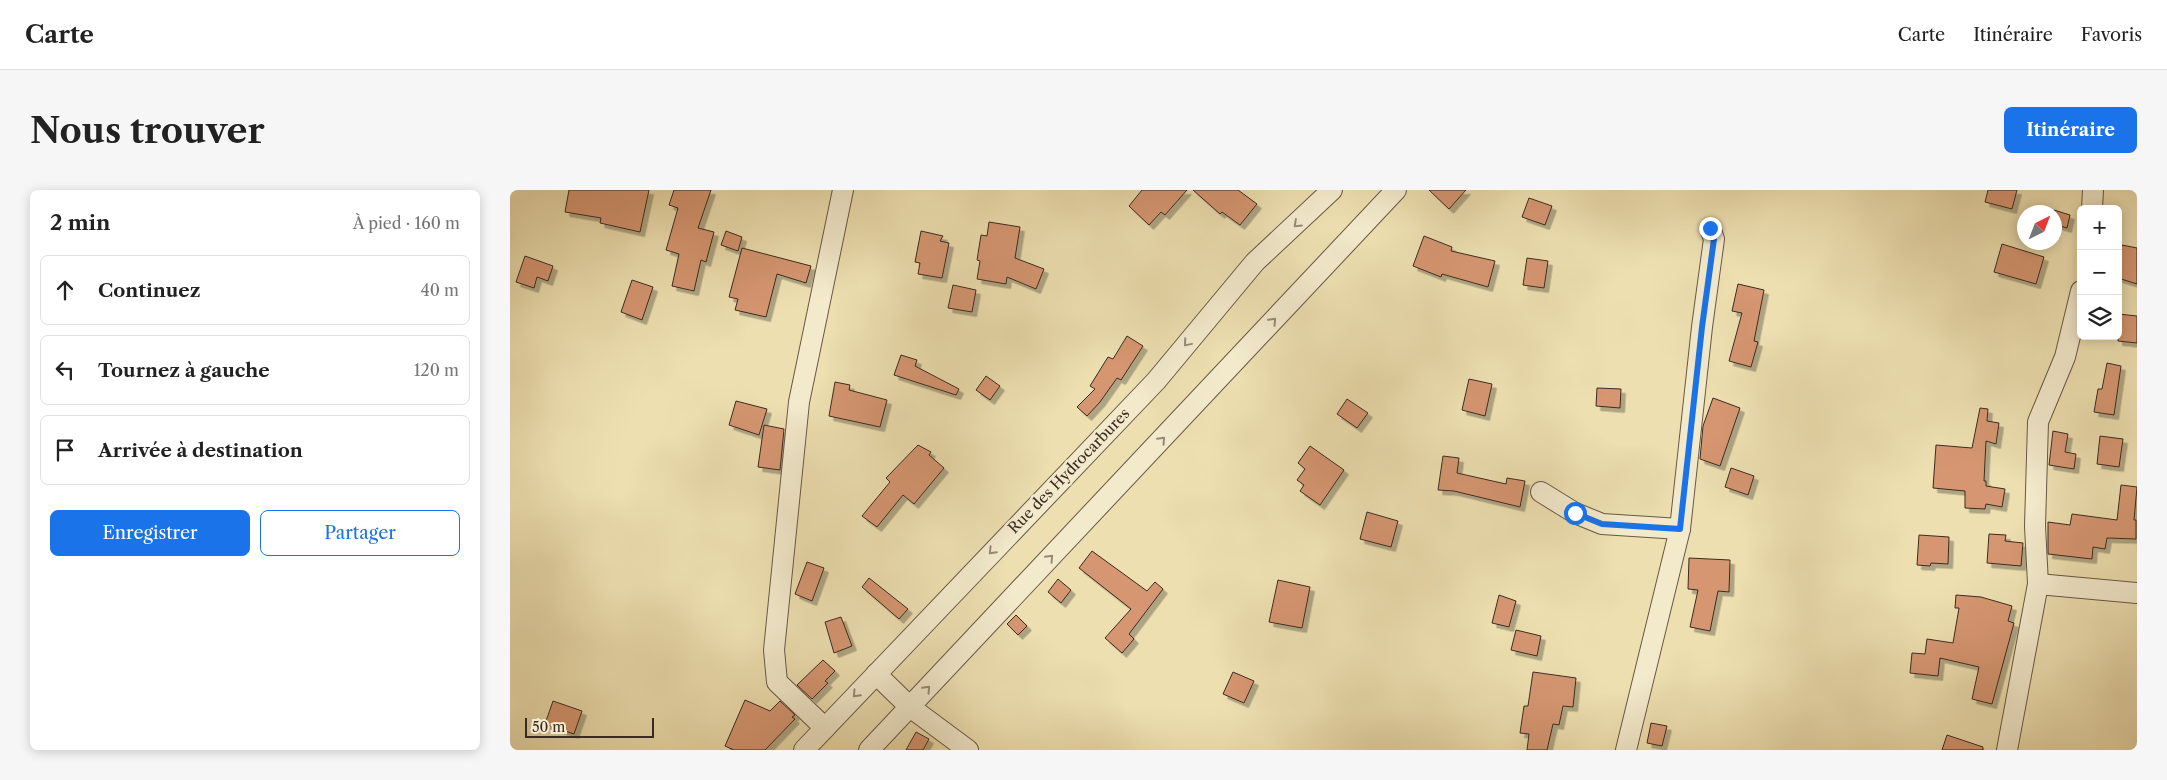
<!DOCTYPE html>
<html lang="fr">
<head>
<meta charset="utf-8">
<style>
	body { margin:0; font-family:"Libre Caslon Text",serif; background:#f6f6f6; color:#222 }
	.controls { position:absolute; right:15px; top:15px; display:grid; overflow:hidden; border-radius:8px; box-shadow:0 2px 12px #0003 }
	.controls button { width:45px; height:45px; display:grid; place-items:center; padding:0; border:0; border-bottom:1px solid #e0e0e0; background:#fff; color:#222; font:25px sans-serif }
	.compass { position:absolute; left:1507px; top:15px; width:45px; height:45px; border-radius:50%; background:#fff; box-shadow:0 2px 12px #0003; rotate:42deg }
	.scale { position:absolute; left:15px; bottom:12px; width:129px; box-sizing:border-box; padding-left:5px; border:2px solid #3a2b22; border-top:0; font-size:14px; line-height:18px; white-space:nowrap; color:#3a2b22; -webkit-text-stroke:4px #f3eacc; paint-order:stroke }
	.stop { position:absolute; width:15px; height:15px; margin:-11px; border:4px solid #1a73e8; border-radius:50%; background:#fff }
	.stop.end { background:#1a73e8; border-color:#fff; box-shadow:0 1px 5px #0008 }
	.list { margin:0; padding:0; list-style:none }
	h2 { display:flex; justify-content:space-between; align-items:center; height:65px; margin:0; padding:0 20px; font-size:21px }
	h2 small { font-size:16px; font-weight:400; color:#767676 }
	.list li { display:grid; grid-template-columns:32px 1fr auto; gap:15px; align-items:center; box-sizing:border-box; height:70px; margin:0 10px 10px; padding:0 10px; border:1px solid #e0e0e0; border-radius:8px }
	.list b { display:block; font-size:19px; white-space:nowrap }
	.list em { font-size:16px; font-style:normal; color:#767676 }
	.actions { display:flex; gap:10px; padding:15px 20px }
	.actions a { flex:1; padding:11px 0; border:1px solid #1a73e8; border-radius:8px; text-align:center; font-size:18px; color:#1a73e8 }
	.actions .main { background:#1a73e8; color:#fff }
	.icon { flex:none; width:28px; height:28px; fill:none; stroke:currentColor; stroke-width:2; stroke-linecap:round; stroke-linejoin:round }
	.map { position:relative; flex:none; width:1627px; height:560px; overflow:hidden; border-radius:8px }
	header { display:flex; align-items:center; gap:30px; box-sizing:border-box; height:70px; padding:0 25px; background:#fff; border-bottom:1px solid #e0e0e0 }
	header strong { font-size:24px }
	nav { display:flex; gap:28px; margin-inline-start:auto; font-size:18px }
	.intro { display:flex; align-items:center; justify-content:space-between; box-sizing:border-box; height:120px; padding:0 30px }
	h1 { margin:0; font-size:35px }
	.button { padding:12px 22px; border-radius:8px; background:#1a73e8; color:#fff; font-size:18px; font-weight:700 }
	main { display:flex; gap:30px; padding:0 30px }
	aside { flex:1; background:#fff; border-radius:8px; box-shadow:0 2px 12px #0003 }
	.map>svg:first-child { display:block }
</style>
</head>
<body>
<header>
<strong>Carte</strong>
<nav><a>Carte</a><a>Itinéraire</a><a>Favoris</a></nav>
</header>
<div class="intro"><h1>Nous trouver</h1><a class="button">Itinéraire</a></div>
<main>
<aside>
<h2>2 min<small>À pied · 160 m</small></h2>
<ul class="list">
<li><svg class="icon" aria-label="ahead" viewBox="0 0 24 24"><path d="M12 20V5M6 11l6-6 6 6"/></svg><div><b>Continuez</b></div><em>40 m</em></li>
<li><svg class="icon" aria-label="left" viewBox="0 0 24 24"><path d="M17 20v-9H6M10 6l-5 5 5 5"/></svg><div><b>Tournez à gauche</b></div><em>120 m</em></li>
<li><svg class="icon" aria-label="arrive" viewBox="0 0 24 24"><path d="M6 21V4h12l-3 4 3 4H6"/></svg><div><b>Arrivée à destination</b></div></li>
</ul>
<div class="actions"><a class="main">Enregistrer</a><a>Partager</a></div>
</aside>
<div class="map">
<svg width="1627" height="560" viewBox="0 0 1627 560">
	<defs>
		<filter id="shadow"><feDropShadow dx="4.5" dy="4.5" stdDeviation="0" flood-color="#0004"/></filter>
	</defs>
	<rect width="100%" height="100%" fill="#eddfb0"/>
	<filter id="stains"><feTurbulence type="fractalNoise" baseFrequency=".004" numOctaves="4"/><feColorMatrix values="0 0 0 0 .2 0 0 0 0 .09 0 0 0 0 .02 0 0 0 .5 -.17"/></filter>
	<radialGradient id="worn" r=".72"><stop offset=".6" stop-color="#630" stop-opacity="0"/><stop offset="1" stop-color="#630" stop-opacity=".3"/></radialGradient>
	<!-- building -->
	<g fill="#d59671" stroke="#3a2b22" filter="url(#shadow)">
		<polygon points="59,0 139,0 130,42 90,33 91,28 55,22"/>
		<polygon points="164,0 201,0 188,38 204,42 196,72 191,70 184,101 162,96 169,64 156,60 168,18 159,15"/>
		<polygon points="632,0 677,0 655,25 651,22 639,35 619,16"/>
		<polygon points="683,0 728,0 747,14 730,35 712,22 710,24"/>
		<polygon points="919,0 956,0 939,19"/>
		<polygon points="1478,0 1507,0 1502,19 1475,12"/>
		<polygon points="1019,8 1042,16 1035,35 1012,27"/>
		<polygon points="1544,20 1560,25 1557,38 1544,34"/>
		<polygon points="479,32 510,37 505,68 534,79 526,99 497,87 496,94 467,89 470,71 467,70 471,45 477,46"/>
		<polygon points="216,41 232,47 228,61 211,55"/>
		<polygon points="411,41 433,46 430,51 439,53 432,88 408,84 410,73 405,72"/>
		<polygon points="914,46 942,57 941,61 985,71 978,97 932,84 931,87 903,76"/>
		<polygon points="1492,54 1534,67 1526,94 1484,82"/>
		<polygon points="1612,55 1627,58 1627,94 1608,88 1608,70"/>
		<polygon points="232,58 301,76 296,93 267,84 256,127 225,120 228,109 219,107"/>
		<polygon points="15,66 43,76 38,91 27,87 24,98 6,92"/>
		<polygon points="1017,68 1038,71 1034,98 1013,95"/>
		<polygon points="122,90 143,97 132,130 111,122"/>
		<polygon points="1228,94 1254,100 1244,151 1248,152 1241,177 1219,171 1232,123 1222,121"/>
		<polygon points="443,95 466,100 462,122 438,118"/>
		<polygon points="1608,124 1627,126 1627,153 1608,151"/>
		<polygon points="617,146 633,156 611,190 607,188 590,212 577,226 567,217 585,199 580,196 598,167 603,169"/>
		<polygon points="391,165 407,170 405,176 449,199 446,205 384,185"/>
		<polygon points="1597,173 1611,176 1604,225 1584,222 1588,199 1592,199"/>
		<polygon points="476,186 490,196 480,210 466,200"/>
		<polygon points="959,189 982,194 975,226 952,220"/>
		<polygon points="325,192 340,195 339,200 377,210 370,237 319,226"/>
		<polygon points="1087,198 1111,199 1110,218 1086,216"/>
		<polygon points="1203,208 1230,218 1210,276 1190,269 1193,236"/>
		<polygon points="837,209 858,223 847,238 827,224"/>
		<polygon points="226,211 257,219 249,245 219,235"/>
		<polygon points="1470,218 1478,219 1477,231 1489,233 1486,254 1476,251 1474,291 1476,291 1476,296 1495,299 1492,317 1476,314 1475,319 1455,318 1455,301 1423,298 1426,255 1462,258"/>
		<polygon points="254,235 274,239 270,280 248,277"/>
		<polygon points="1543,241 1558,244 1555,262 1566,264 1564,279 1539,275"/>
		<polygon points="1590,246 1613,249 1609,277 1587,274"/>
		<polygon points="408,255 421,262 419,265 434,278 404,314 393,305 367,337 352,326 380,292 376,288"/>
		<polygon points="800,256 834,280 810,315 790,301 794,295 787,290 795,279 788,273"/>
		<polygon points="933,266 949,268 947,283 996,294 997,288 1015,291 1010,317 944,301 928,300"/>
		<polygon points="1221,278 1244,286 1238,305 1215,297"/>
		<polygon points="1611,295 1627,297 1624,330 1626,330 1626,349 1597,348 1595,359 1583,357 1582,369 1538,364 1538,332 1560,335 1562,324 1607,330"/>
		<polygon points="857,322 888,331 881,357 850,349"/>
		<polygon points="1479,344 1496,345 1495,351 1513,353 1511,376 1477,373"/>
		<polygon points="1409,345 1439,347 1438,374 1421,373 1420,376 1407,375"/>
		<polygon points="582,361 637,401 645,392 653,399 619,444 624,449 612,463 595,448 621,419 569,378"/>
		<polygon points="1179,368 1220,370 1219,402 1208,401 1200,441 1180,437 1188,400 1178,399"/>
		<polygon points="297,372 314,378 302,411 285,404"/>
		<polygon points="359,388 398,419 389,429 352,397"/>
		<polygon points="548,389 561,400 551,413 538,402"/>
		<polygon points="768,390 800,397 792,438 759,432"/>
		<polygon points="989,405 1006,411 999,437 982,433"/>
		<polygon points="1446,405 1471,407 1502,416 1498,431 1504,433 1482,514 1462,509 1469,477 1430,468 1428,486 1400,483 1402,463 1415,464 1417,449 1443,453 1449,418 1445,418"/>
		<polygon points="506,425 517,436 508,445 497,434"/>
		<polygon points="331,427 342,456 324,463 315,432"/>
		<polygon points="1006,440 1031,446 1027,466 1001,460"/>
		<polygon points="313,470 325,481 315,491 318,493 302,509 287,495"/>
		<polygon points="723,482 744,491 734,513 713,504"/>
		<polygon points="1023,482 1066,488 1063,517 1053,516 1049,535 1043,534 1037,560 1017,560 1019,544 1010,543 1014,516 1018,516"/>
		<polygon points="235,510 260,521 270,511 285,525 282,527 285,529 255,560 224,560 215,556"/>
		<polygon points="43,511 72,521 64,544 35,534"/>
		<polygon points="1141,533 1157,536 1152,556 1137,553"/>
		<polygon points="406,542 419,549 413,560 396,560"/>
		<polygon points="1437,545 1473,557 1473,560 1432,560"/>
	</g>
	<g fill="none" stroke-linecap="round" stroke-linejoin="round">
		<defs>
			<g id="street">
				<polyline points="1582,19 1583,0"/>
				<polyline points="1031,302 1065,323 1092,334 1170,339"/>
				<polyline points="1528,394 1627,403"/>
				<polyline points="366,484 400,517 458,560"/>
				<polyline points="315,538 267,492 264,460 289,212 333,0"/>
				<polyline points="294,560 646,191 745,72 822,0"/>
				<polyline points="359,560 886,0"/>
				<polyline points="1116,560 1170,339 1192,137 1204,49 1200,38"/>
				<polyline points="1497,560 1528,394 1525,336 1528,232 1555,167 1571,101"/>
			</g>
		</defs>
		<!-- street casing -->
		<use href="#street" stroke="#675846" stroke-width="22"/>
		<!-- street -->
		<use href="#street" stroke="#f3eacc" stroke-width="20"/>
	</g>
	<!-- one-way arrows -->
	<defs><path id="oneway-chevron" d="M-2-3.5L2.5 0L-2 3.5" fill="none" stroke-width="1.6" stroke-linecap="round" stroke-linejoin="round" transform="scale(1.25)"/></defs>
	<g stroke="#968a77">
		<use href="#oneway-chevron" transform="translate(787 34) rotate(137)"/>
		<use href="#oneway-chevron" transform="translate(763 131) rotate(-47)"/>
		<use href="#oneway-chevron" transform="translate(677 153) rotate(130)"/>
		<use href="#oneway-chevron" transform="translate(652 250) rotate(-47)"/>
		<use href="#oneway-chevron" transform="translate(482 361) rotate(134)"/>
		<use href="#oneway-chevron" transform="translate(540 368) rotate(-47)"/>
		<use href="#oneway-chevron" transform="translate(417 499) rotate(-47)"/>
		<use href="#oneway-chevron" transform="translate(346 504) rotate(133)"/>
	</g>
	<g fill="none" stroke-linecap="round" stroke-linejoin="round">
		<!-- route -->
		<polyline stroke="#1a73e8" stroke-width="6" points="1065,323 1092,334 1170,339 1192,137 1204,49 1200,38"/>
	</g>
	<g text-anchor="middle" stroke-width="5" stroke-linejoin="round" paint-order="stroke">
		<!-- street labels -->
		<g font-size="15" fill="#3a2b22" stroke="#f3eacc">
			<text transform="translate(559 281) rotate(-46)" y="5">Rue des Hydrocarbures</text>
		</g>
	</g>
	<rect width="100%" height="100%" filter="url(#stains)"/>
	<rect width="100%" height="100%" fill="url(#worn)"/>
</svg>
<div class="controls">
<button>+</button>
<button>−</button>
<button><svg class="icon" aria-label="layers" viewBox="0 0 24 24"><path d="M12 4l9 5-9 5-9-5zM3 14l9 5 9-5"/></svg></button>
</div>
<svg class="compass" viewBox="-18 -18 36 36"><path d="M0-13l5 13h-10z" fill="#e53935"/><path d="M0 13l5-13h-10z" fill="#767676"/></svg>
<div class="scale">50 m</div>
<div class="stop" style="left:1065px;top:323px"></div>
<div class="stop end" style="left:1200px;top:38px"></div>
</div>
</main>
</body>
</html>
